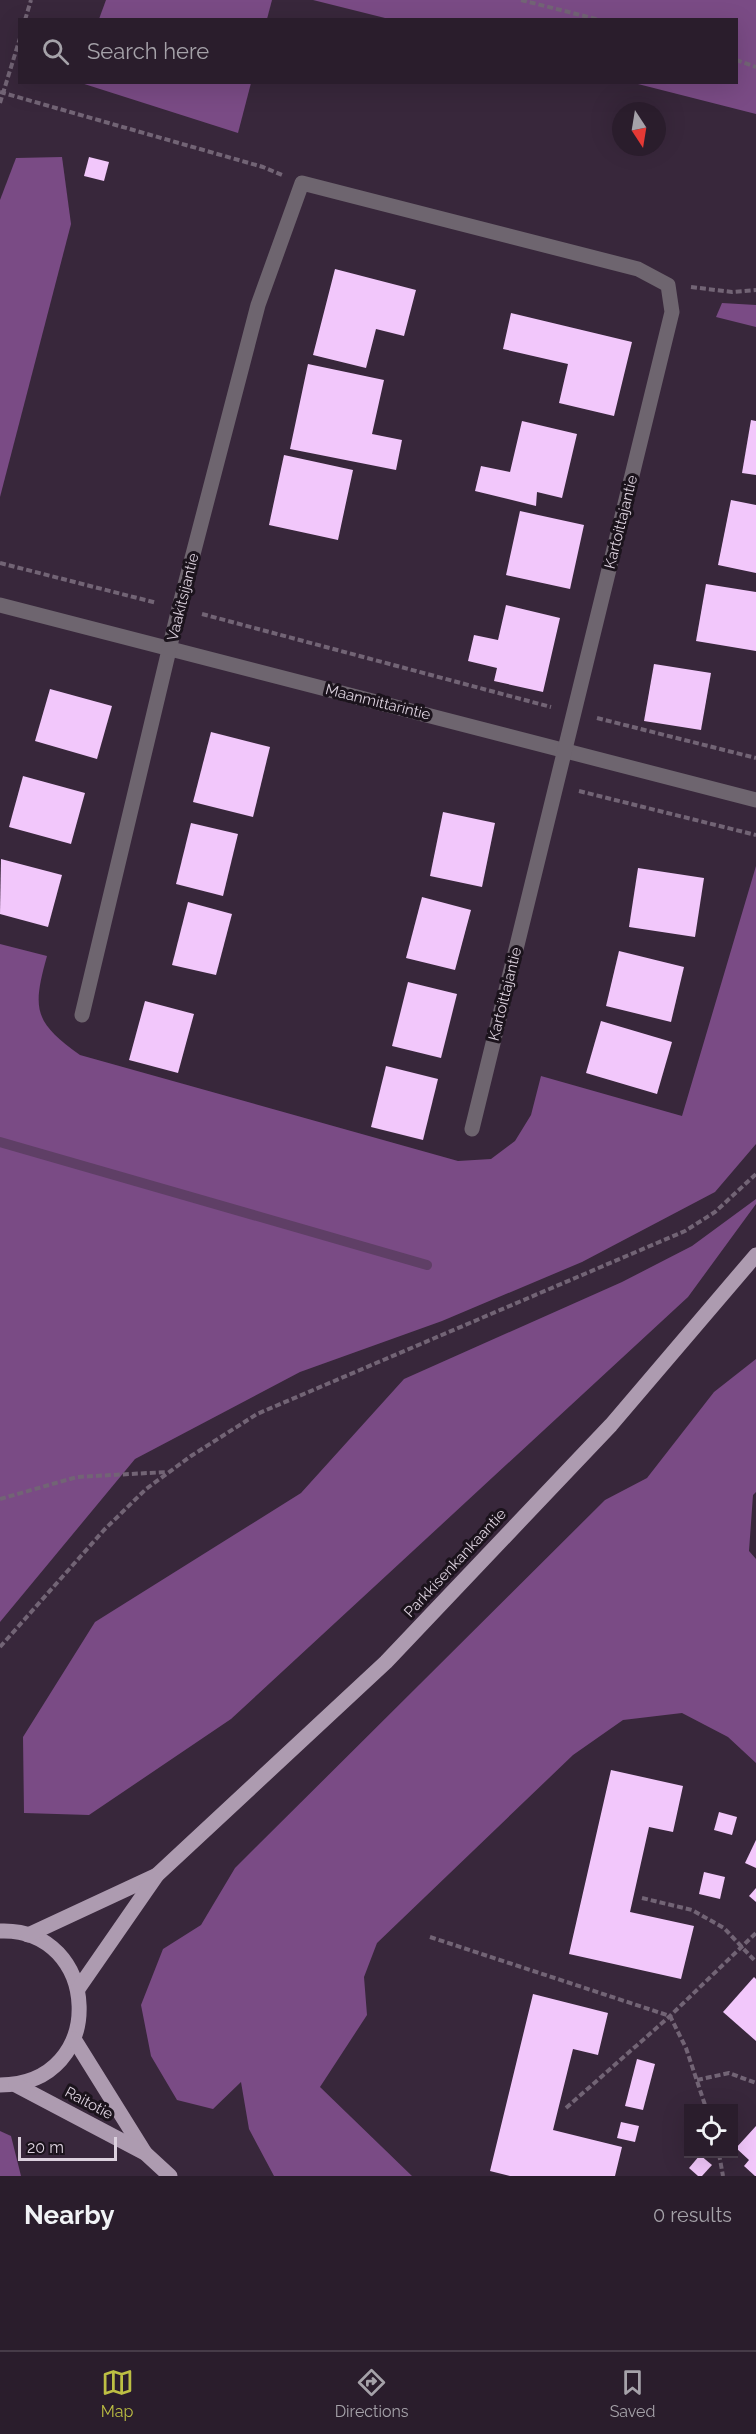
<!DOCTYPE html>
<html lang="en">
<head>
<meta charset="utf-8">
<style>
	body { margin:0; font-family:Raleway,sans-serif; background:#362a38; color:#f1f3f6 }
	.controls { position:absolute; right:18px; bottom:18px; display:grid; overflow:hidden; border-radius:0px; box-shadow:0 6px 24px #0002 }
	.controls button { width:54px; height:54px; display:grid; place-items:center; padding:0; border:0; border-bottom:2px solid #463b48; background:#2a1d2c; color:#f1f3f6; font:30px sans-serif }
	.compass { position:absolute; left:612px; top:102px; width:54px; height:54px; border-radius:50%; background:#2a1d2c; box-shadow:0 6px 24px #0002; rotate:168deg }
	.scale { position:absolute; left:18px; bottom:15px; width:99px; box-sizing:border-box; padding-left:6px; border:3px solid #dcd1de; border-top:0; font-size:16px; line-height:21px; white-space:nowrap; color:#dcd1de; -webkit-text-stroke:4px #1b131c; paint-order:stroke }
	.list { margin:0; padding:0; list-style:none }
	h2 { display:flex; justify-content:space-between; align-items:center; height:78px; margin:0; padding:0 24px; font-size:26px }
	h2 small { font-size:20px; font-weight:400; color:#a5a2a9 }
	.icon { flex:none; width:33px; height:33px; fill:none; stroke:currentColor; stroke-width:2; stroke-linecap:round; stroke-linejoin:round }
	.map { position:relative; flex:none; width:756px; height:2176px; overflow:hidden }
	.search { position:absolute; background:#2a1d2c; box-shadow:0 6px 24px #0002; left:18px; right:18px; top:18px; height:66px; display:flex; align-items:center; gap:15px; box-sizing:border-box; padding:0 21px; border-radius:0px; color:#a5a2a9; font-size:22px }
	.sheet { height:174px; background:#2a1d2c }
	nav { display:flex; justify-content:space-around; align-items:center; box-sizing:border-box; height:84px; border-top:2px solid #463b48; background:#2a1d2c; font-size:16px; color:#a5a2a9 }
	nav a { display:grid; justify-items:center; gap:3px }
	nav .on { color:#bdbf43 }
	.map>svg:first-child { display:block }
</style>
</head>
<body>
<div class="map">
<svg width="756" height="2176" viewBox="0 0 756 2176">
	<rect width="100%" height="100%" fill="#38273b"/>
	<!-- forest -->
	<g fill="#7a4b85">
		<polygon points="106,0 272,0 267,19 99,19"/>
		<polygon points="313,0 756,0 756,114 634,83 736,82 736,20 389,19"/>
		<polygon points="78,82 251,82 251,83 238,133"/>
		<polygon points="62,157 71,224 0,497 0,200 16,158"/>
		<polygon points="722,303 756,305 756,327 716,317"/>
		<path d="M756,866V1144L715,1192L582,1262L442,1321L300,1372L135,1459L0,1622V944L47,956C32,1010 34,1022 80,1055L458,1161L491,1159L515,1141L531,1115L541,1076L682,1116Z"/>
		<polygon points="756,1199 756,1204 688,1297 231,1719 89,1815 24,1813 23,1737 95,1622 301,1493 404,1379 622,1282 692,1246"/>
		<polygon points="756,1359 756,1492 753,1495 749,1551 756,1559 756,1763 728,1737 682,1713 623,1720 573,1755 377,1943 364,1977 367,2015 320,2087 412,2176 274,2176 249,2129 241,2082 213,2109 177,2100 151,2056 141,2005 163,1949 201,1925 235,1868 605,1500 647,1478 714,1392"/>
		<polygon points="0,2131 11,2136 21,2176 0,2176"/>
	</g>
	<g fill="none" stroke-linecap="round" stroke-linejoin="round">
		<!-- stream -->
		<polyline stroke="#5f3f66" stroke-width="10" points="0,1142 427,1265"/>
	</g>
	<!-- building -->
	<g fill="#f2c7fb">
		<polygon points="89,157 109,162 104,181 84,176"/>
		<polygon points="335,269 416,290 404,336 376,329 366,368 313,355"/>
		<polygon points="511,313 632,342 614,416 559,403 568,364 503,349"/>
		<polygon points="308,364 384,380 372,434 402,440 396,470 290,449"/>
		<polygon points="751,420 756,421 756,475 742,473"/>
		<polygon points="522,421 577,434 562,498 537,492 536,506 475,491 481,466 510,472"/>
		<polygon points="284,455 353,470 338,540 269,525"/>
		<polygon points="731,500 756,505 756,573 718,565"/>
		<polygon points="520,511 584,525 570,589 506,575"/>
		<polygon points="706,584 756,592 756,651 696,641"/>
		<polygon points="506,605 560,618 543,692 494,681 497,668 468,661 474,635 498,640"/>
		<polygon points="654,664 711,673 701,730 644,721"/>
		<polygon points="50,689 112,706 97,759 35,741"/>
		<polygon points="211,732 270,747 253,817 193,802"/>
		<polygon points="23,776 85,793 71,844 9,827"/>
		<polygon points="443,812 495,823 482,887 430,876"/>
		<polygon points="191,823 238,834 223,896 176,884"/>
		<polygon points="1,859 62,875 48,927 0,914"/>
		<polygon points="638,868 704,878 695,937 629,927"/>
		<polygon points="422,897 471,910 455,970 406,958"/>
		<polygon points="188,902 232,914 216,975 172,965"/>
		<polygon points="619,951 684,967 671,1022 606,1006"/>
		<polygon points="408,982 457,994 441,1058 392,1046"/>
		<polygon points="145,1001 194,1014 178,1073 129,1060"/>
		<polygon points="601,1021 672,1042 657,1094 586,1073"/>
		<polygon points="386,1066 438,1079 423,1140 371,1127"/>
		<polygon points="611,1770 683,1786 673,1832 649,1827 630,1912 694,1926 681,1979 569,1954"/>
		<polygon points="719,1812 737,1817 732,1835 714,1830"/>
		<polygon points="756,1840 756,1868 745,1863"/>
		<polygon points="704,1872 725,1877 720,1899 699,1894"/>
		<polygon points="756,1888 756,1902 749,1896"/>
		<polygon points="754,1977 756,1979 756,2041 723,2012"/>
		<polygon points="533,1994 608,2013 598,2055 573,2049 553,2130 622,2147 615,2176 510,2176 490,2171"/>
		<polygon points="637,2059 655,2064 643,2110 625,2106"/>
		<polygon points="621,2122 639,2126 635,2142 617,2138"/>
		<polygon points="756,2126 756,2176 755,2176 744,2166 749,2160 736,2148"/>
		<polygon points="700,2155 712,2165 702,2176 698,2176 689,2168"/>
	</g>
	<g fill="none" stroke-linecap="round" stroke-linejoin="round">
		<!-- path -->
		<g stroke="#726475" stroke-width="4" stroke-dasharray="6 3" stroke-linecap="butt">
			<polyline points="521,0 600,20"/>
			<polyline points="25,20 31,0"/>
			<polyline points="736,60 756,67"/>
			<polyline points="0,92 263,167 282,175"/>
			<polyline points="0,103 20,38"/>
			<polyline points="691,287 732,292 756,290"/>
			<polyline points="0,563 157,603"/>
			<polyline points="202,614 551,707"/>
			<polyline points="597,718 756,758"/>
			<polyline points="579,791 756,835"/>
			<polyline points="0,1499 77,1477 167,1472"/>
			<polyline points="0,1647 104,1530 146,1489 191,1456 257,1414 685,1231 715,1212 756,1174"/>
			<polyline points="642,1898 692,1910 724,1928 756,1962"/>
			<polyline points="430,1937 670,2016 686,2048 706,2108"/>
			<polyline points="697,2080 729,2073 756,2083"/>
			<polyline points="566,2108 670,2016 756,1933"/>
			<polyline points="719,2154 723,2176"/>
		</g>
		<!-- minor -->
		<g stroke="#6e656f" stroke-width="15">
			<polyline points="0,605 756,800"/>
			<polyline points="82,1015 179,608 258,305 302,183 638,269 668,285 672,312 472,1129"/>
		</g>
		<!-- major -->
		<g stroke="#ad9bb0" stroke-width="15">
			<path d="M0,1931C101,1927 110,2084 0,2085"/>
			<polyline points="28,1935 157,1875"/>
			<polyline points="78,1989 157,1875 386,1662 611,1425 756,1255"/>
			<polyline points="74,2039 145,2153"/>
			<polyline points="16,2085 145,2153 170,2176"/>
		</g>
	</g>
	<g text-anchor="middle" stroke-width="6" stroke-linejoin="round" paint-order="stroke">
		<!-- street labels -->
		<g font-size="15" fill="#dcd1de" stroke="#1b131c">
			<text transform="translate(621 522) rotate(-76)" y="5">Kartoittajantie</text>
			<text transform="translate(183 597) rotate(-76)" y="5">Vaakitsijantie</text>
			<text transform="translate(378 702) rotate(14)" y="5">Maanmittarintie</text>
			<text transform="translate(505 994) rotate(-76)" y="5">Kartoittajantie</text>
			<text transform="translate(455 1563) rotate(-47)" y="5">Parkkisenkankaantie</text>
			<text transform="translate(89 2103) rotate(28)" y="5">Raitotie</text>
		</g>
	</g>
</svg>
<div class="controls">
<button><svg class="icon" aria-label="locate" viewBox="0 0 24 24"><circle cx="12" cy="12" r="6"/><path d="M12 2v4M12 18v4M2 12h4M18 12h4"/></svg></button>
</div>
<svg class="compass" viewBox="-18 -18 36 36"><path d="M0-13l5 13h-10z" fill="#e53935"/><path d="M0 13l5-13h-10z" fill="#a5a2a9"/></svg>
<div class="scale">20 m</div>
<div class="search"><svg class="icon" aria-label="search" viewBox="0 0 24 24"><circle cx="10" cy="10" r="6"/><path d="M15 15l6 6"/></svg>Search here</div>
</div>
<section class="sheet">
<h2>Nearby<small>0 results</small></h2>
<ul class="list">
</ul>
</section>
<nav>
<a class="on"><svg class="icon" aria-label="map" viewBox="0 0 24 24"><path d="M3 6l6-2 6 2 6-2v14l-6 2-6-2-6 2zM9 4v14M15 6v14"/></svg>Map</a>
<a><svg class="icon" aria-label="directions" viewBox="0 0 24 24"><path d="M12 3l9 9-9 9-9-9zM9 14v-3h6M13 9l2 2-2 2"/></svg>Directions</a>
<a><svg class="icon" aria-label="saved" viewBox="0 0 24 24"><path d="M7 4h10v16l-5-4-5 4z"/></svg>Saved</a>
</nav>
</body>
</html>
